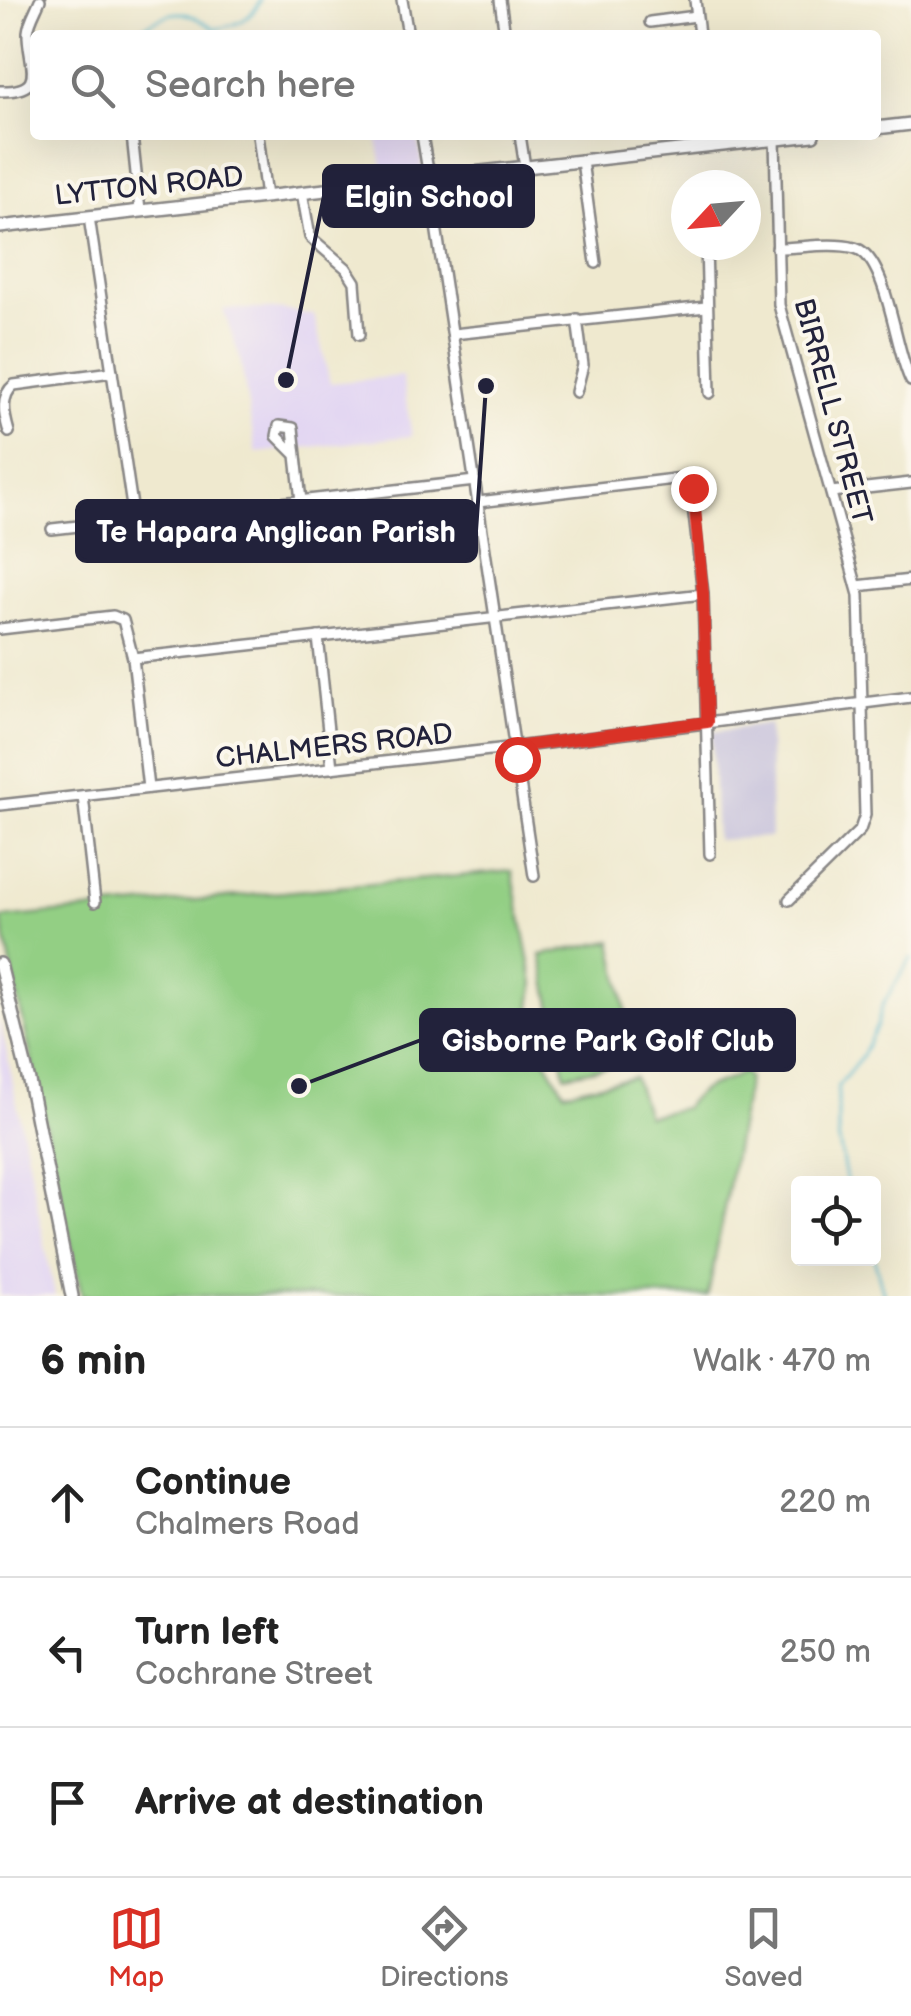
<!DOCTYPE html>
<html lang="en">
<head>
<meta charset="utf-8">
<style>
	body { margin:0; font-family:"Balsamiq Sans",sans-serif; background:#f2f2f2; color:#222 }
	.controls { position:absolute; right:30px; bottom:30px; display:grid; overflow:hidden; border-radius:10px; box-shadow:0 10px 40px #0002 }
	.controls button { width:90px; height:90px; display:grid; place-items:center; padding:0; border:0; border-bottom:2px solid #e0e0e0; background:#fff; color:#222; font:50px sans-serif }
	.compass { position:absolute; left:671px; top:170px; width:90px; height:90px; border-radius:50%; background:#fff; box-shadow:0 10px 40px #0002; rotate:244deg }
	.stop { position:absolute; width:30px; height:30px; margin:-22px; border:8px solid #d93025; border-radius:50%; background:#fff }
	.stop.end { background:#d93025; border-color:#fff; box-shadow:0 2px 10px #0008 }
	.list { margin:0; padding:0; list-style:none }
	h2 { display:flex; justify-content:space-between; align-items:center; height:130px; margin:0; padding:0 40px; font-size:42px }
	h2 small { font-size:32px; font-weight:400; color:#767676 }
	.list li { display:grid; grid-template-columns:65px 1fr auto; gap:30px; align-items:center; box-sizing:border-box; height:150px; padding:0 40px; border-top:2px solid #e0e0e0 }
	.list b { display:block; font-size:38px; white-space:nowrap }
	.list p { margin:0; font-size:32px; white-space:nowrap; color:#767676 }
	.list em { font-size:32px; font-style:normal; color:#767676 }
	.icon { flex:none; width:55px; height:55px; fill:none; stroke:currentColor; stroke-width:2; stroke-linecap:round; stroke-linejoin:round }
	.map { position:relative; flex:none; width:911px; height:1296px; overflow:hidden }
	.search { position:absolute; background:#fff; box-shadow:0 10px 40px #0002; left:30px; right:30px; top:30px; height:110px; display:flex; align-items:center; gap:25px; box-sizing:border-box; padding:0 35px; border-radius:10px; color:#767676; font-size:38px }
	.sheet { height:580px; background:#fff }
	nav { display:flex; justify-content:space-around; align-items:center; box-sizing:border-box; height:140px; border-top:2px solid #e0e0e0; background:#fff; font-size:28px; color:#767676 }
	nav a { display:grid; justify-items:center; gap:5px }
	nav .on { color:#d93025 }
	.map>svg:first-child { display:block }
</style>
</head>
<body>
<div class="map">
<svg width="911" height="1296" viewBox="0 0 911 1296">
	<rect width="100%" height="100%" fill="#fbf7ec"/>
	<filter id="ink" filterUnits="userSpaceOnUse"><feTurbulence type="fractalNoise" baseFrequency=".01" numOctaves="2"/><feDisplacementMap in="SourceGraphic" scale="20" xChannelSelector="R" yChannelSelector="G"/><feConvolveMatrix kernelMatrix="1 2 1 2 8 2 1 2 1" color-interpolation-filters="sRGB"/></filter>
	<filter id="wash" filterUnits="userSpaceOnUse"><feTurbulence type="fractalNoise" baseFrequency=".0048" numOctaves="4" result="noise"/><feDisplacementMap in="SourceGraphic" scale="40" xChannelSelector="R" yChannelSelector="G"/><feGaussianBlur stdDeviation="2.25" result="paint"/><feColorMatrix in="noise" values="0 0 0 0 0 0 0 0 0 0 0 0 0 0 0 0 0 1.4 0 .05"/><feComposite in="paint" operator="in"/></filter>
	<g filter="url(#wash)">
		<rect width="100%" height="100%" fill="#efe9cf"/>
		<!-- built -->
		<g fill="#e1d4f3">
			<polygon points="376,135 417,135 422,165 416,174 384,176"/>
			<polygon points="223,309 276,309 314,315 330,383 402,376 412,436 256,453 240,358"/>
			<polygon points="0,1019 55,1296 0,1296"/>
		</g>
		<!-- industrial -->
		<polygon fill="#c5c0da" points="769,724 771,837 716,840 712,732"/>
		<!-- green -->
		<g fill="#93cf84" stroke="#5a7860" stroke-width="2.5">
			<path d="M512,871L534,984L528,1030L564,1092L634,1077L647,1116L684,1108C706,1079 715,1089 743,1072L748,1078L708,1296H82L1,918Z"/>
			<polygon points="612,941 636,1061 565,1075 541,955"/>
		</g>
		<g fill="none" stroke-linecap="round" stroke-linejoin="round">
			<!-- stream -->
			<g stroke="#4eb5cd" stroke-width="2.5">
				<path d="M127,35C170,16 172,0 214,29C233,27 254,19 260,0"/>
				<polyline points="847,1184 838,1136 838,1086 860,1059 877,1026 882,1006 911,958"/>
				<polyline points="874,1258 884,1296"/>
			</g>
		</g>
	</g>
	<g filter="url(#ink)">
		<g fill="none" stroke-linecap="round" stroke-linejoin="round">
			<defs>
				<g id="minor">
					<polyline points="402,0 408,35"/>
					<polyline points="500,0 505,35"/>
					<polyline points="695,0 699,35"/>
					<polyline points="650,22 696,16"/>
					<path d="M0,91C50,92 27,64 28,32C29,21 36,10 40,0"/>
					<polyline points="132,135 140,211"/>
					<polyline points="258,135 266,197"/>
					<polyline points="422,135 428,171"/>
					<polyline points="520,135 525,167"/>
					<polyline points="775,139 779,305 859,595 865,815 860,830 789,900"/>
					<polyline points="582,161 596,263"/>
					<polyline points="430,186 534,876"/>
					<polyline points="302,192 310,237 346,268 355,282 359,335"/>
					<polyline points="89,217 134,520"/>
					<polyline points="706,245 710,393"/>
					<path d="M777,248C801,248 832,242 855,248C888,257 895,352 911,381"/>
					<polyline points="453,334 706,307"/>
					<polyline points="576,392 583,365 577,319"/>
					<path d="M9,432C4,415 0,396 14,385L112,372"/>
					<polyline points="295,454 277,436 279,426 293,428 301,501"/>
					<polyline points="831,492 911,483"/>
					<polyline points="478,502 683,478 690,480 703,594 710,854"/>
					<polyline points="52,529 475,481"/>
					<polyline points="857,586 911,580"/>
					<polyline points="0,629 113,616 123,620 133,658 148,788"/>
					<polyline points="318,637 332,768"/>
					<polyline points="133,658 703,594"/>
					<polyline points="83,796 95,902"/>
					<polyline points="0,805 508,748 911,697"/>
				</g>
				<g id="major">
					<polyline points="876,128 911,124"/>
					<circle cx="429" cy="178" r="7"/>
					<polyline points="436,177 813,135"/>
					<polyline points="0,227 422,179"/>
					<polyline points="0,964 29,1081 72,1296"/>
				</g>
			</defs>
			<!-- minor casing -->
			<use href="#minor" stroke="#888685" stroke-width="14"/>
			<!-- major casing -->
			<use href="#major" stroke="#888685" stroke-width="16"/>
			<!-- minor -->
			<use href="#minor" stroke="#fff" stroke-width="9"/>
			<!-- major -->
			<use href="#major" stroke="#fff" stroke-width="11"/>
		</g>
	</g>
	<g fill="none" stroke-linecap="round" stroke-linejoin="round" filter="url(#ink)">
		<!-- route -->
		<polyline stroke="#d93025" stroke-width="12" points="517,759 515,747 707,722 703,594 693,488"/>
	</g>
	<g text-anchor="middle" stroke-width="8" stroke-linejoin="round" paint-order="stroke">
		<!-- street labels -->
		<g font-size="28" fill="#22223b" stroke="#fbf7ec">
			<text transform="translate(149 185) rotate(-6)" y="10">LYTTON ROAD</text>
			<text transform="translate(834 411) rotate(75)" y="10">BIRRELL STREET</text>
			<text transform="translate(334 745) rotate(-6)" y="10">CHALMERS ROAD</text>
		</g>
	</g>
	<!-- callouts -->
	<path fill="none" stroke="#22223b" stroke-width="4" d="M286 380L324 196M486 386L476 531M299 1086L421 1040"/>
	<g fill="#22223b" stroke="#fbf7ec" stroke-width="4">
		<circle cx="286" cy="380" r="10"/>
		<circle cx="486" cy="386" r="10"/>
		<circle cx="299" cy="1086" r="10"/>
	</g>
	<g fill="#22223b" stroke="#22223b" stroke-width="4">
		<rect x="324" y="166" width="209" height="60" rx="10"/>
		<rect x="77" y="501" width="399" height="60" rx="10"/>
		<rect x="421" y="1010" width="373" height="60" rx="10"/>
	</g>
	<g font-size="30" text-anchor="middle" font-weight="bold" fill="#fff">
		<text x="429" y="207">Elgin School</text>
		<text x="276" y="542">Te Hapara Anglican Parish</text>
		<text x="608" y="1051">Gisborne Park Golf Club</text>
	</g>
</svg>
<div class="controls">
<button><svg class="icon" aria-label="locate" viewBox="0 0 24 24"><circle cx="12" cy="12" r="6"/><path d="M12 2v4M12 18v4M2 12h4M18 12h4"/></svg></button>
</div>
<svg class="compass" viewBox="-18 -18 36 36"><path d="M0-13l5 13h-10z" fill="#e53935"/><path d="M0 13l5-13h-10z" fill="#767676"/></svg>
<div class="stop" style="left:517px;top:759px"></div>
<div class="stop end" style="left:693px;top:488px"></div>
<div class="search"><svg class="icon" aria-label="search" viewBox="0 0 24 24"><circle cx="10" cy="10" r="6"/><path d="M15 15l6 6"/></svg>Search here</div>
</div>
<section class="sheet">
<h2>6 min<small>Walk · 470 m</small></h2>
<ul class="list">
<li><svg class="icon" aria-label="ahead" viewBox="0 0 24 24"><path d="M12 20V5M6 11l6-6 6 6"/></svg><div><b>Continue</b><p>Chalmers Road</p></div><em>220 m</em></li>
<li><svg class="icon" aria-label="left" viewBox="0 0 24 24"><path d="M17 20v-9H6M10 6l-5 5 5 5"/></svg><div><b>Turn left</b><p>Cochrane Street</p></div><em>250 m</em></li>
<li><svg class="icon" aria-label="arrive" viewBox="0 0 24 24"><path d="M6 21V4h12l-3 4 3 4H6"/></svg><div><b>Arrive at destination</b></div></li>
</ul>
</section>
<nav>
<a class="on"><svg class="icon" aria-label="map" viewBox="0 0 24 24"><path d="M3 6l6-2 6 2 6-2v14l-6 2-6-2-6 2zM9 4v14M15 6v14"/></svg>Map</a>
<a><svg class="icon" aria-label="directions" viewBox="0 0 24 24"><path d="M12 3l9 9-9 9-9-9zM9 14v-3h6M13 9l2 2-2 2"/></svg>Directions</a>
<a><svg class="icon" aria-label="saved" viewBox="0 0 24 24"><path d="M7 4h10v16l-5-4-5 4z"/></svg>Saved</a>
</nav>
</body>
</html>
